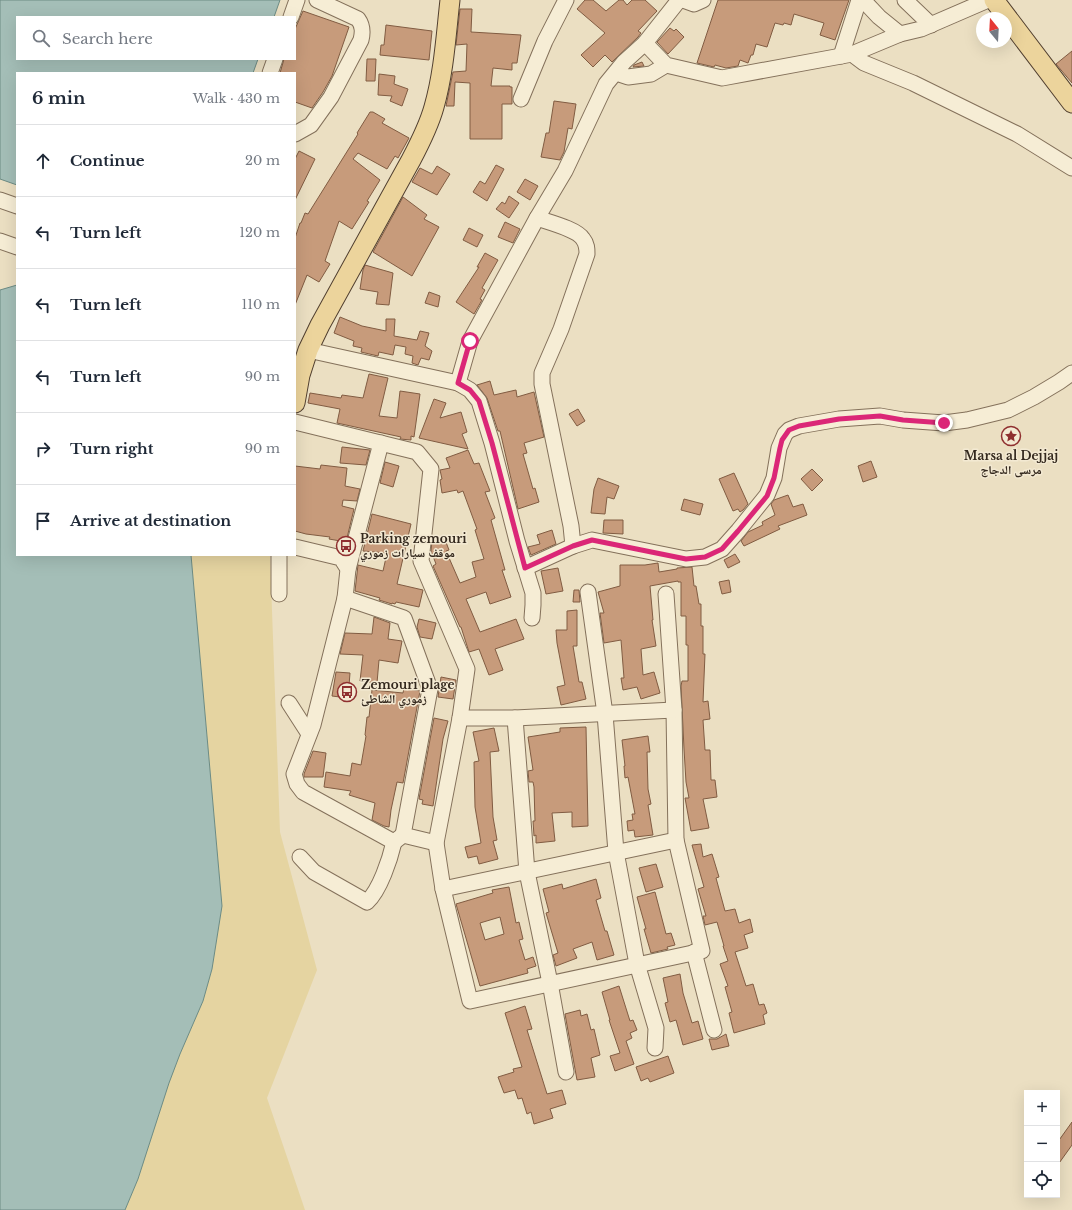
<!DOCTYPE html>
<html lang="en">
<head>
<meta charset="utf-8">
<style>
	body { margin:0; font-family:"Libre Baskerville","Noto Naskh Arabic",serif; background:#f6f6f7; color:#1f2937 }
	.controls { position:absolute; right:12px; bottom:12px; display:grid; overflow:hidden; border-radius:0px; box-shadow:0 4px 16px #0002 }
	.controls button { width:36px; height:36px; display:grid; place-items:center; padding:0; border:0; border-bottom:1px solid #e0e1e3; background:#fff; color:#1f2937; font:20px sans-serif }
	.compass { position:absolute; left:976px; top:12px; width:36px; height:36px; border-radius:50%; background:#fff; box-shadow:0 4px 16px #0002; rotate:342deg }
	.stop { position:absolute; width:12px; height:12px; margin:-9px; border:3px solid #db2777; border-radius:50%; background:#fff }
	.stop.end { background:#db2777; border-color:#fff; box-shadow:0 1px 4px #0008 }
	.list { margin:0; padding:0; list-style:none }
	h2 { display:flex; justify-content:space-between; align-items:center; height:52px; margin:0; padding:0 16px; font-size:17px }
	h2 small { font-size:13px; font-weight:400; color:#747a83 }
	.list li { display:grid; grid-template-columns:26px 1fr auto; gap:12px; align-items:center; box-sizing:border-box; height:72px; padding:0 16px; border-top:1px solid #e0e1e3 }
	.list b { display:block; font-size:15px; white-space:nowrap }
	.list em { font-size:13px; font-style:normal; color:#747a83 }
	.icon { flex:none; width:22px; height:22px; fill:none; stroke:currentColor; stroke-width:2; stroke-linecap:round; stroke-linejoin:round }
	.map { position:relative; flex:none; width:1072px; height:1210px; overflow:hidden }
	.search { position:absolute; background:#fff; box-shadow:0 4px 16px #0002; left:16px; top:16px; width:280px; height:44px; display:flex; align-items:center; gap:10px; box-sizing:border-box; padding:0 14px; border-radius:0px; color:#747a83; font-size:15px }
	.panel { position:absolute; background:#fff; box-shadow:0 4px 16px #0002; left:16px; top:72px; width:280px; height:484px; border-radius:0px }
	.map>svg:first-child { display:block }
</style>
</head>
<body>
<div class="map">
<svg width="1072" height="1210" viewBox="0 0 1072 1210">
	<rect width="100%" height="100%" fill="#ebdfc2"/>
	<!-- sand -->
	<polygon fill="#e5d4a1" points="191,555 270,555 280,832 317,970 267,1098 305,1210 125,1210 138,1179 169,1083 180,1054 203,1001 212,969 222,906"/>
	<!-- water -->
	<g fill="#a4beb7" stroke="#6c8b84">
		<polygon points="0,0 280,0 274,17 17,17 17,59 258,59 253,73 17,73 17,185 0,179"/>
		<polygon points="17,285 17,555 191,555 222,906 212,969 203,1001 180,1054 169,1083 138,1179 125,1210 0,1210 0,290"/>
	</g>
	<!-- building -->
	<g fill="#c79b7b" stroke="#815c42" fill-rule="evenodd">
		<polygon points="585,0 593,0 606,11 619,0 623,0 627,5 632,0 645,0 657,11 638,31 641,33 638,37 612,62 605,55 593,67 581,55 605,33 577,9"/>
		<polygon points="718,0 849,0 835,40 820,35 824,23 794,14 791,25 784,23 783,25 775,23 767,47 756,44 753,55 751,55 748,63 740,60 738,66 726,68 715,65 714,67 697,63"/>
		<polygon points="460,9 472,9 471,32 521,35 517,63 512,63 512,70 493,68 491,86 510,86 510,87 512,87 512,104 502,104 502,139 470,139 470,83 455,82 454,106 446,106 453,72 466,71 467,44 456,45"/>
		<polygon points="303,11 349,27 332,76 323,92 312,108 295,102 295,73 280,73 284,59 295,59 295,29"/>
		<polygon points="386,25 432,31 429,60 380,55 381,45 384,45"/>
		<polygon points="670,28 674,31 676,29 684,37 668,54 657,42"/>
		<polygon points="1072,51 1072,83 1056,64"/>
		<polygon points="367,59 376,59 375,81 366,81"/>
		<polygon points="642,62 644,66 633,67 634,65"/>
		<polygon points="379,74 395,76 394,84 408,89 402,106 390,101 392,96 378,95"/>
		<polygon points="554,101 576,104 572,129 568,128 564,152 560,160 541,157 546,133 549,133"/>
		<polygon points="370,112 373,112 385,119 382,123 409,138 398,158 395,156 387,169 358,153 353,159 380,180 367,201 369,202 352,229 339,221 325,261 330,264 319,282 307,275 295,305 295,238 300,223 301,223 305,213 308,214 358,134 357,133"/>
		<polygon points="299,151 315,159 295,200 295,159"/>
		<polygon points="496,165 504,169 487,201 473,192 480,181 485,184"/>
		<polygon points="437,166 450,174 437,195 412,182 420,168 432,174"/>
		<polygon points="525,179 538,186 530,200 517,192"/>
		<polygon points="509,196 519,203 509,218 496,209 502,202 505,204"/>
		<polygon points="403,197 427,215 424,219 439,227 412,276 373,252"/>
		<polygon points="505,222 520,229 513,243 498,237"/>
		<polygon points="469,228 483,235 477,247 463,240"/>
		<polygon points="485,253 498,260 482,288 485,290 480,299 482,300 474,314 456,302 479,267 477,267"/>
		<polygon points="365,265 393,273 389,305 376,304 378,292 360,289 363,270"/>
		<polygon points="429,292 440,296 438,307 425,303"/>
		<polygon points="340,317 362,326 386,331 386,319 395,319 394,336 417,340 420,331 429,333 425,346 432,351 429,360 421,358 418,365 412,363 413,356 405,354 406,347 395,345 393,355 379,352 378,356 361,352 362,348 353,346 354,341 334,333"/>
		<polygon points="369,374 388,378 379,416 397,418 400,391 420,394 414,437 411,436 411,440 400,439 401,437 337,423 340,409 308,403 310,393 341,398 342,395 363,398"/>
		<polygon points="490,381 494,395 516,390 517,397 534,392 544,437 524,443 527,453 523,454 533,489 535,488 539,502 518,509 500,431 498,431 487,398 477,385"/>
		<polygon points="434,399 446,403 440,418 461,412 467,432 462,434 468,449 419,438"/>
		<polygon points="578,409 585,421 577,426 569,414"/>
		<polygon points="342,447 370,450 366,465 340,463"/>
		<polygon points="468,450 474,464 479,463 490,491 485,492 495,518 491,520 505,570 502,570 511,597 490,604 486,592 466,599 480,632 516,619 524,639 495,649 503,670 489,675 479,649 469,652 461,627 460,627 433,566 436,564 431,551 432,541 444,537 449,550 446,551 460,583 476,577 472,562 484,559 475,530 477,529 463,491 458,493 457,490 442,493 440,480 442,479 440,470 450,468 446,458"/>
		<polygon points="871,461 877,477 863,482 858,466"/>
		<polygon points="385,462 399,466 393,487 380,483"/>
		<polygon points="321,465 347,468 345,486 360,489 357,501 343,500 342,506 354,509 346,542 329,539 330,537 306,534 295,531 295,466 320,469"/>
		<polygon points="812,469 823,480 812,491 801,479"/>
		<polygon points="734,473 748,504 743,510 740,512 738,509 733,511 719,479"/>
		<polygon points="598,478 619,486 614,499 607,497 605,514 591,513 594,489"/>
		<polygon points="788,495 793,507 803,504 807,515 778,526 780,529 744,546 741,541 748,532 763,525 762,522 775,515 771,504 774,500"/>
		<polygon points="684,499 703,504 700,515 681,510"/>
		<polygon points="372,514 411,524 397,584 423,590 419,607 396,602 395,604 392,603 392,604 379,600 380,598 355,591 358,565 383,571 387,553 363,551"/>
		<polygon points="604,520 623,520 623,534 603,533"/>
		<polygon points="552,530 556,544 531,555 528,547 540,544 537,535"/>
		<polygon points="735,554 740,562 728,568 724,560"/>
		<polygon points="658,563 659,572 677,569 677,568 692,567 694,586 696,586 699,604 701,604 701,626 703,626 703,654 705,654 703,702 708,701 710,719 703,720 705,750 710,750 711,780 715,780 717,797 703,799 709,828 691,831 685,798 689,798 686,782 684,749 681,686 682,681 688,681 688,645 686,645 686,616 681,616 681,582 678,582 678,581 650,586 653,620 652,620 656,646 641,649 643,675 654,672 660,693 641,699 637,687 623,690 621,678 624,678 621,640 604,643 600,613 604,613 598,592 620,586 620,565 645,565"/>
		<polygon points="558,568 563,591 546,594 541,571"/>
		<polygon points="729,580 731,592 722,594 719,582"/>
		<polygon points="574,590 579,590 580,602 573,602"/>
		<polygon points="577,610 577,646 573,646 579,682 582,682 586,699 561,705 557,687 565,685 557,643 556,630 567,630 567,611"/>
		<polygon points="374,617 390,623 388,639 402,641 398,663 379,660 377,683 360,681 363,655 340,654 345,633 372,634"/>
		<polygon points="419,619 436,623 432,639 420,637 417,627"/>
		<polygon points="336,672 350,673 348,698 332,696"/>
		<polygon points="441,677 456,680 453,699 438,697"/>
		<polygon points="404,688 420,691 403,783 397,782 391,810 389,827 384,826 372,820 375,803 349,795 351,791 324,787 326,772 350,776 352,763 361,765 366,736 365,735 367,717 369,717 372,690 403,693"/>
		<polygon points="434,718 448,721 443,739 433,806 422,804 423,800 419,799"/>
		<polygon points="586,727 588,826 572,827 572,812 552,813 555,841 536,843 536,835 534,836 533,821 535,821 534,787 533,782 529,782 528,771 533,770 528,737 560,732 560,728"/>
		<polygon points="494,728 499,751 490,752 493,817 497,840 493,841 498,859 479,864 477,856 468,858 465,847 481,843 475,807 474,762 479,761 473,732"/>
		<polygon points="648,736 650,752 647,752 648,789 651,804 648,805 653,835 635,837 634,830 628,831 627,821 633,820 632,814 635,814 628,777 625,778 624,766 625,766 622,740"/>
		<polygon points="313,751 326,753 323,777 304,777 304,774"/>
		<polygon points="701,844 703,857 712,854 719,877 716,878 725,911 735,909 739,923 750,919 753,932 744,935 748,948 735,952 746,986 753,984 759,1005 764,1004 767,1013 763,1015 765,1024 734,1033 729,1013 732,1012 725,987 728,986 720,964 728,961 723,946 724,946 717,922 705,925 703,916 706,916 698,889 704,887 692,845"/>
		<polygon points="656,864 663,887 646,892 639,868"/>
		<polygon points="596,879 601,898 596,900 605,931 607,931 614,955 597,960 592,942 573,949 577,958 556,966 553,955 558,953 546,913 549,912 543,889 562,884 563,889"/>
		<path d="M509,887L516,923L519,922L523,939L519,940L525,960L533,957L536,966L527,969L528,973L480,986L456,904L493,893L492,890ZM500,917L504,934L485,940L480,923Z"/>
		<polygon points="655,892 666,934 671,933 675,945 667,947 668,949 651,953 644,929 646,929 637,897"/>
		<polygon points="680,974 683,993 692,1023 698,1021 703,1039 683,1045 676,1020 670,1022 665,1003 668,1002 663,978"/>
		<polygon points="619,986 630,1021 633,1020 637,1030 630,1033 632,1038 626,1041 634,1064 615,1071 610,1056 620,1053 609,1020 610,1020 602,992"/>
		<polygon points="525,1006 532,1029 527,1030 547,1094 562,1090 566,1104 550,1109 553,1118 534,1124 531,1112 527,1114 522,1098 518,1099 515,1090 504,1093 498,1077 514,1072 513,1069 522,1067 505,1013"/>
		<polygon points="580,1010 581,1016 587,1014 591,1030 594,1029 600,1055 591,1058 595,1077 577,1080 565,1014"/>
		<polygon points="726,1034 729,1046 712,1050 709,1039 717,1039"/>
		<polygon points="668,1056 674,1073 650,1082 648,1078 641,1081 636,1067"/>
		<polygon points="1072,1122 1072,1145 1057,1166 1057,1143"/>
	</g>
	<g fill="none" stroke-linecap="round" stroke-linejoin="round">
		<defs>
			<g id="minor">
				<polyline points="683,0 694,4 703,0"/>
				<polyline points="863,0 879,17 900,34 921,29 988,0"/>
				<polyline points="905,0 931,25"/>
				<polyline points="291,17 297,0"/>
				<polyline points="645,43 666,65 722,78 852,54 900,34"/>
				<polyline points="852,54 864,63 913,83 1017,134 1072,168"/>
				<polyline points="841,56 859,0"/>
				<polyline points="270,73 275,59"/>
				<polyline points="616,73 628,77 651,74 666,65"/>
				<polyline points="521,99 545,41 566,0"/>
				<path d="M295,134L311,125L331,97L361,40C363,32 363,26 358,19L317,0"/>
				<polyline points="0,200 17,206"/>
				<path d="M537,218C548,222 577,229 583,239C587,244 587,249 587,254L561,329L542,373V384L571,526L573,546"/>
				<polyline points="0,241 17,247"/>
				<polyline points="308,350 458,383 470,390 479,401 492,443 517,541 533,593 533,605 532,618"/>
				<polyline points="458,383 470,341 537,218 565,171 606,84 624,62 645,43 679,0"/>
				<polyline points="295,422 417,452 431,469 421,561 467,669 460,718 436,843 443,889 470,1001 702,951 676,840 674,710 666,594"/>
				<polyline points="295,547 341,558 348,569 345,598 313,725 294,774 297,784 303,792 394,842 403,835"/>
				<polyline points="525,568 573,546 592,540 686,559 705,557 722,549 738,531 767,495 774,478 779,448 785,434 789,430 799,426 839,419 880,416 903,420 944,423 967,420 1008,410 1034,397 1059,382 1072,373"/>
				<polyline points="348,569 381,443"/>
				<polyline points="588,592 605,714 616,852 637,964 656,1028 655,1048"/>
				<polyline points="279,594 279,555"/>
				<polyline points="345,598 404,618 430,689 403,835 436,843"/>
				<polyline points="289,703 309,734"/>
				<polyline points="460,718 515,718 674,710"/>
				<polyline points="515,718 527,872 550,983 566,1072"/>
				<path d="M300,857L314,872L367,902C380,890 390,859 394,842"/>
				<polyline points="443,889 676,840"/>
				<polyline points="694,952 714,1030"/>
			</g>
			<g id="major">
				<polyline points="994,0 1072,103"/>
				<path d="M295,403L300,375L308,350L320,325L411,160C420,143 429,125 434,107C444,72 446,35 450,0"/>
			</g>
		</defs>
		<!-- minor casing -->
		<use href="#minor" stroke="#84715b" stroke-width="17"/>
		<!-- major casing -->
		<use href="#major" stroke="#513f2f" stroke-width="21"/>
		<!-- minor -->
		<use href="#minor" stroke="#f6edd5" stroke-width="15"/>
		<!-- major -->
		<use href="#major" stroke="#ecd49c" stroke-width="19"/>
	</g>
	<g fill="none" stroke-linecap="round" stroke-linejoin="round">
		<!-- route -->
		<polyline stroke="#db2777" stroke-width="5" points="470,341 458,383 470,390 479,401 492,443 525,568 573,546 592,540 686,559 705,557 722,549 738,531 767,496 774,478 780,448 782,440 789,430 799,426 839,419 880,416 903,420 944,423"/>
	</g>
	<!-- icons -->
	<defs>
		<symbol id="sight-ring" viewBox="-11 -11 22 22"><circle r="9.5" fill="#f3e9d2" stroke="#8f2f2f" stroke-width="1.5"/><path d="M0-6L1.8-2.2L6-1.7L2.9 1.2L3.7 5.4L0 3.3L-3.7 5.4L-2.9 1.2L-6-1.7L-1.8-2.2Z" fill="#8f2f2f"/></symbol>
		<symbol id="bus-ring" viewBox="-11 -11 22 22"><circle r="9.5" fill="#f3e9d2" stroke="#8f2f2f" stroke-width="1.5"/><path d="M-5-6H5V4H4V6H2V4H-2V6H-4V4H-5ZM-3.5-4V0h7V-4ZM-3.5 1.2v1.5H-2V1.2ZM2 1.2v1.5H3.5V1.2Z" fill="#8f2f2f"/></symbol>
	</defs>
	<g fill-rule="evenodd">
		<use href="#sight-ring" x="1000" y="425" width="22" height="22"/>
		<use href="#bus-ring" x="335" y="535" width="22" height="22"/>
		<use href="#bus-ring" x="336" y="681" width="22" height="22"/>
	</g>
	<g text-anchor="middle" stroke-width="3" stroke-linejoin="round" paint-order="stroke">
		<!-- poi labels -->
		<g font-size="12" font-weight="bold" fill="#34291e" stroke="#f3e9d2" text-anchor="start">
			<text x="1011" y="460" text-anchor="middle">Marsa al Dejjaj<tspan x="1011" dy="14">مرسى الدجاج</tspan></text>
			<text x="360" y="543">Parking zemouri<tspan x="360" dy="14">موقف سيارات زموري</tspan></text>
			<text x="361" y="689">Zemouri plage<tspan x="361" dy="14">زموري الشاطئ</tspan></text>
		</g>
	</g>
</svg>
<div class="controls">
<button>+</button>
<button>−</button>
<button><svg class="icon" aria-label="locate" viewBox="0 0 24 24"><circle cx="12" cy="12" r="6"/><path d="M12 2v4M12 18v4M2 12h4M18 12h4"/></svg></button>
</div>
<svg class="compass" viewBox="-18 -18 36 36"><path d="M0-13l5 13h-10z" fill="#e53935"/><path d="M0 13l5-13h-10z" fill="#747a83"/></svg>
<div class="stop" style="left:470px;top:341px"></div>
<div class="stop end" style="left:944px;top:423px"></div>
<div class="search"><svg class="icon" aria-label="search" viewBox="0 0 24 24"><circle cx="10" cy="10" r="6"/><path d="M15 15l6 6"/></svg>Search here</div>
<section class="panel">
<h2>6 min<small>Walk · 430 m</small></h2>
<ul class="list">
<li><svg class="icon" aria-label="ahead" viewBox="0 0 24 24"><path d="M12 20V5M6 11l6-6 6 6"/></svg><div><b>Continue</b></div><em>20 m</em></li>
<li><svg class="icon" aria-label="left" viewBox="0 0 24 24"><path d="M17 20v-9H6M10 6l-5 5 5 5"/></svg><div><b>Turn left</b></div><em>120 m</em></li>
<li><svg class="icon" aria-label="left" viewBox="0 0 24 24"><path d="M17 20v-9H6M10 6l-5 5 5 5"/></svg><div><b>Turn left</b></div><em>110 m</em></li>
<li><svg class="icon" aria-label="left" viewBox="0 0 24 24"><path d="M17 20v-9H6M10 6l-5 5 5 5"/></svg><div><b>Turn left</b></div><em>90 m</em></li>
<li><svg class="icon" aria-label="right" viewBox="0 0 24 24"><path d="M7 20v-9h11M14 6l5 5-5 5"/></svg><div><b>Turn right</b></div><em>90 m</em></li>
<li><svg class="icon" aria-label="arrive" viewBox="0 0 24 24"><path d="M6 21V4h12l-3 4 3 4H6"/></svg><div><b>Arrive at destination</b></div></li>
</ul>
</section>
</div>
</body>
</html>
